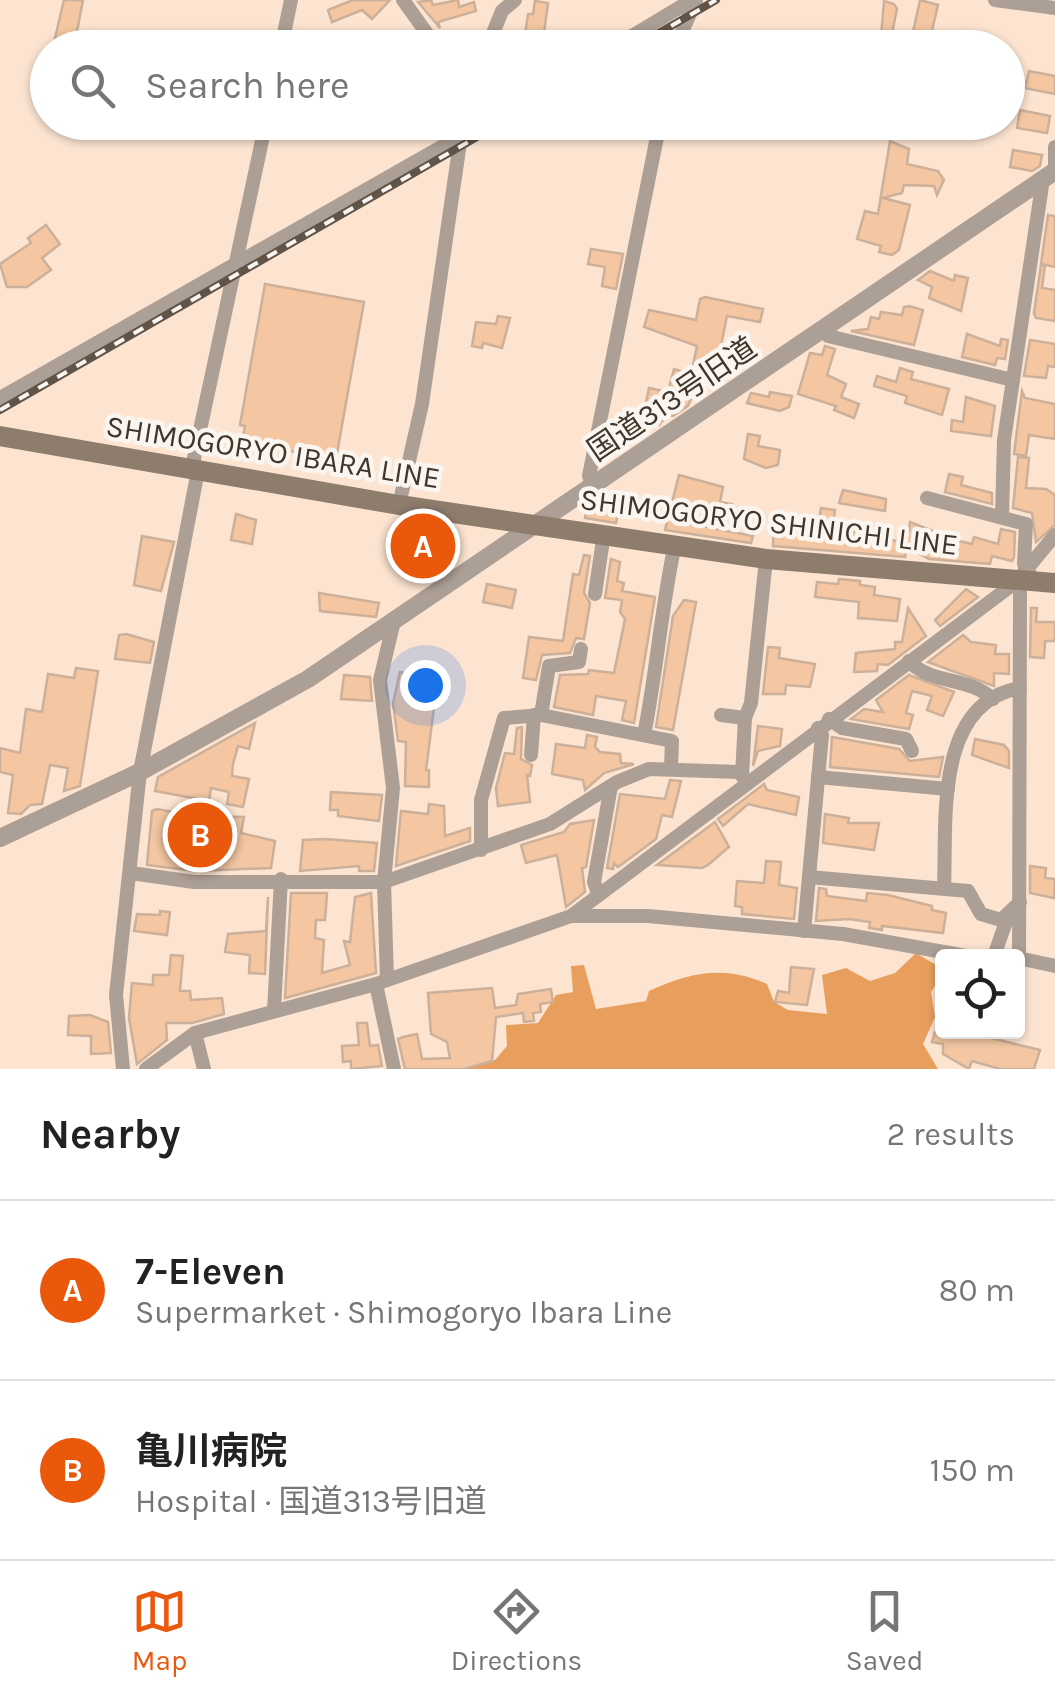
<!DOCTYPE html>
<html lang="en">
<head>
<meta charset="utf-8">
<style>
	body { margin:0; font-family:Karla,"Noto Sans JP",sans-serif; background:#f6f6f6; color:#222 }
	.controls { position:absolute; right:30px; bottom:30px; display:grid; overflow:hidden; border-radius:10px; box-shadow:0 2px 8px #0004 }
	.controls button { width:90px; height:90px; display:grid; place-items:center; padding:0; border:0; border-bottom:2px solid #e0e0e0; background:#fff; color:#222; font:50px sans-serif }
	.you { position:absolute; left:425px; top:685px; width:35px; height:35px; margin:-25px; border:8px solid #fff; border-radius:50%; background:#1a73e8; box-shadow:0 0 0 15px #1a73e833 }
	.badge { display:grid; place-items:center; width:65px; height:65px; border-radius:50%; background:#ea580c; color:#fff; font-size:32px; font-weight:700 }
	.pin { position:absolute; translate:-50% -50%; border:5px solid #fff; box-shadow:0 2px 10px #0006 }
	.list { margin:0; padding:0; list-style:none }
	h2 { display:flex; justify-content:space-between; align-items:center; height:130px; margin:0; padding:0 40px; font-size:42px }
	h2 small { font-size:32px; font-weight:400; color:#767676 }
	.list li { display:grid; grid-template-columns:65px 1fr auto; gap:30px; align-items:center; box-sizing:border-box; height:180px; padding:0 40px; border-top:2px solid #e0e0e0 }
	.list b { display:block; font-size:38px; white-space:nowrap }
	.list p { margin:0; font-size:32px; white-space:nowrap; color:#767676 }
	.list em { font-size:32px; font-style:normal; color:#767676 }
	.icon { flex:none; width:55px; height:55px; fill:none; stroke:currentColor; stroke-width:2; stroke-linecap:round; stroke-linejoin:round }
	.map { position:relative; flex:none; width:1055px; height:1069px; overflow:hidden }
	.search { position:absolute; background:#fff; box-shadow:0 2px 8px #0004; left:30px; right:30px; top:30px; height:110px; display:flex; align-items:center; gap:25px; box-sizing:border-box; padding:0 35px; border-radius:55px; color:#767676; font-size:38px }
	.sheet { height:490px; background:#fff }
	nav { display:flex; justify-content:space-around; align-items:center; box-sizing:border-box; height:140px; border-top:2px solid #e0e0e0; background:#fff; font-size:28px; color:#767676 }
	nav a { display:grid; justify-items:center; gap:5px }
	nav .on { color:#ea580c }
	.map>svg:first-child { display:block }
</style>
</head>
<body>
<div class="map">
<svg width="1055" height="1069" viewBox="0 0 1055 1069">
	<rect width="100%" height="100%" fill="#fce4d1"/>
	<!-- forest -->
	<path fill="#e89f5d" d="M916,953L936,965L942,959V975L931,992L935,1017L923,1044L938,1069H458L495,1060L507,1046L506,1025L538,1023L556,995L573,992L571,966L584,965L596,1009L646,1001L649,991C690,972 725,965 767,984L774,1002L788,1010L827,1014L822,975L846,968L870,981L895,973Z"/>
	<!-- building -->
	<g fill="#f4c7a2" stroke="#ccb099" stroke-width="2.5">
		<polygon points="64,0 83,0 75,42 55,38"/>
		<polygon points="353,0 390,0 372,19 362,10 332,22 328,10"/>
		<polygon points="431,0 433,5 458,0 459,7 474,2 476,11 438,22 440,28 418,2"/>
		<polygon points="920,0 938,5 928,48 910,46"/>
		<polygon points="535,1 548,3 542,48 523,48 528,14 533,14"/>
		<polygon points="884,1 894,4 897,9 889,48 880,48"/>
		<polygon points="1029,71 1055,76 1055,94 1025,88"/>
		<polygon points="1020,110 1050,116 1047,133 1017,128"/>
		<polygon points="890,141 909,149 907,164 938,171 944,180 937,195 934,186 904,185 902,193 883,198 910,205 899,250 892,255 879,252 881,246 857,239 865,211 878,214"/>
		<polygon points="1013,150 1042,155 1040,166 1032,171 1010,167"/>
		<polygon points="1048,215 1055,216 1055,267 1041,264"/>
		<polygon points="46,225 60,244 42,258 51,270 27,287 7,287 0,264 31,243 28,238"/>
		<polygon points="591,249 623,254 616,289 602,286 605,267 588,264"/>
		<polygon points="1041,265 1045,265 1042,288 1055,290 1055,321 1036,318 1034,313"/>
		<polygon points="930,271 954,281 955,275 968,278 961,311 929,298 932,287 918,280"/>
		<polygon points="265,284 364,302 336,459 242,443 245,426 240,425"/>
		<polygon points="705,297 763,309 760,322 727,316 716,370 703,371 688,406 673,416 667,415 659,425 642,421 649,388 668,392 674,369 691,374 697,346 644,327 649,310 696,320 700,299"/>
		<polygon points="909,306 923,310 914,345 851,331 868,329 871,317 879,319 881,312 902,315 904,307"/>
		<polygon points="498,316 510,318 502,348 483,343 482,348 472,346 476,322 496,324"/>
		<polygon points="967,334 1000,346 1001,339 1008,340 1005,359 997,358 995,365 962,357"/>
		<polygon points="1030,340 1055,344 1055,367 1048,366 1046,378 1024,376"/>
		<polygon points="825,346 835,349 827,375 846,384 841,397 859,404 854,418 834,410 836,406 798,394 810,353 822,355"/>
		<polygon points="900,368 913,372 911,379 949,389 942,415 905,403 907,396 874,386 877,376 896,382"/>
		<polygon points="1022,391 1025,398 1055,404 1055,439 1029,435 1026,456 1014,454"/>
		<polygon points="770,392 792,396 789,407 780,411 747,403 751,393 769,397"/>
		<polygon points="966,397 995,406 991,436 951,431 952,420 963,422"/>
		<polygon points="748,434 760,436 758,446 780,450 778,465 766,468 744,459"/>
		<polygon points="1018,457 1029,458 1026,488 1046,489 1055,495 1055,525 1036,542 1032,513 1013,508"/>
		<polygon points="949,474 963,477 961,485 992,493 992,504 945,492"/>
		<polygon points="679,475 723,487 720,502 732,504 731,514 689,505 686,523 753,536 751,543 665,530"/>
		<polygon points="843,490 886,499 885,511 839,503"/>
		<polygon points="595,499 620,506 616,523 585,518 588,504"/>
		<polygon points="821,508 835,510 831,536 852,539 854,524 880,527 879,538 897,541 901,530 909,531 910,522 959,541 972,544 974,537 998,544 1001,529 1015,532 1014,557 1012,561 992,556 990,564 929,559 907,547 905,557 773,546 774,522 817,533"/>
		<polygon points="236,514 256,520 252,544 231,540"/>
		<polygon points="418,522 436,527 431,558 411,554"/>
		<polygon points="142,536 174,542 161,591 134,585"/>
		<polygon points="584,555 590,556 584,593 590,603 584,639 576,638 570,653 542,655 536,680 523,678 529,637 563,641 573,574 579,575"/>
		<polygon points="611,559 620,562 617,581 624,583 622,591 655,597 634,723 622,720 626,701 596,696 593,715 554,707 560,675 588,674 589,670 614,673 625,619 620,612 622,600 605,598"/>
		<polygon points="839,579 860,581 860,585 875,587 874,595 900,599 897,621 858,618 859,602 815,597 817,582 838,584"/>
		<polygon points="487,584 516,590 512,608 483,602"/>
		<polygon points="966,589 978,597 940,626 935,620"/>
		<polygon points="319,593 379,603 376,617 320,611"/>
		<polygon points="684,600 696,602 673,730 656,727 673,616"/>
		<polygon points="908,608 926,636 888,665 878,664 877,671 854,672 856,653 895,649 895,642 902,642"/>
		<polygon points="1031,608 1037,608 1036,622 1055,622 1055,641 1045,641 1044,658 1030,657"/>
		<polygon points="126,634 154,642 150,663 115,659 119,635"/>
		<polygon points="963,635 971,642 996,645 995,654 1009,654 1009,674 994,673 994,686 928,662"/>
		<polygon points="768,647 780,648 779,658 815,664 810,687 786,685 785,694 763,694"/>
		<polygon points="76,668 98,671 80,786 64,791 68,768 50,765 42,804 30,805 21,814 8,813 13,775 0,772 0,748 20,753 26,709 42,712 48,674 74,678"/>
		<polygon points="400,672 422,676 418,698 435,700 426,770 429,770 429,787 405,786 406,742 398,741 393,703"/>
		<polygon points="344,675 370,677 372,701 341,699"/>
		<polygon points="909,675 954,692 943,716 927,710 932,696 912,691 906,713 913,715 909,729 851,719 864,709 883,712 876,700"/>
		<polygon points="255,723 249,749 238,746 233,764 232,776 249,779 243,807 227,804 229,792 211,788 209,801 155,791 158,777"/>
		<polygon points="758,726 782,729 780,746 758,751 753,766"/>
		<polygon points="522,727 521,759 532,765 530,776 527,775 530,802 498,806 496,788 505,753 514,754 517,728"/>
		<polygon points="587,735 597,737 595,747 600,752 620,754 621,763 634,764 604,773 585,790 583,780 552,774 556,744 585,748"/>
		<polygon points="832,737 899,749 910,761 943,757 939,777 830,767"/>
		<polygon points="975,739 1004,745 1009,751 1009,768 972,755"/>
		<polygon points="670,780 681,781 672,817 662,815 656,839 618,867 614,863 613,869 607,868 620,794 665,799"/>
		<polygon points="764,784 767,790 799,797 796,815 748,804 723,826 718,819"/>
		<polygon points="331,792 382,795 379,821 338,816 338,810 330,810"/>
		<polygon points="429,804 444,806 445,836 470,828 470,841 396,866 401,811 428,814"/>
		<polygon points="157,809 193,816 244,817 241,833 275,841 271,868 195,871 147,865 152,811"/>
		<polygon points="825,814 849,818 848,823 879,823 874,850 823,843"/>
		<polygon points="594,820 586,867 582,868 585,892 566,907 557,855 526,863 521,845 564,832 570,824"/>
		<polygon points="715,822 729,847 708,865 702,868 657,865"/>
		<polygon points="325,839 377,843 374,871 359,871 359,866 300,871 303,840"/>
		<polygon points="766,861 781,862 779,885 797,888 794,919 742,914 742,907 735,906 737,881 764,883"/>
		<polygon points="1030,866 1046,868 1045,878 1055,879 1054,898 1030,893"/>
		<polygon points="819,888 826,889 827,896 866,901 867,893 888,895 932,906 932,910 946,913 943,933 882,926 882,930 869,928 870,922 849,919 816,921"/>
		<polygon points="291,893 327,893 325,920 316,920 315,938 324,940 322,973 350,965 344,941 350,942 355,897 371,893 376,973 285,998"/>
		<polygon points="268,897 265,974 249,973 250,955 225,952 228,934 266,931"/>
		<polygon points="160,911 170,912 167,935 134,931 137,914 160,915"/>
		<polygon points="171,955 183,956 180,991 190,991 191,1000 222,998 224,1014 192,1023 166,1023 167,1040 137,1064 129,1018 132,983 153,985 153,975 169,975"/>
		<polygon points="791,967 814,969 807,1005 775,1002 778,991 789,993"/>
		<polygon points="492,988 495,1008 516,1005 518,994 551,989 553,1002 540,1004 541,1012 533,1013 534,1021 524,1022 523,1013 496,1017 492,1061 464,1069 405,1069 398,1039 403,1037 417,1034 422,1059 450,1058 447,1042 431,1034 428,993"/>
		<polygon points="69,1016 90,1015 108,1022 111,1053 91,1054 91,1036 68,1035"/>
		<polygon points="357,1023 367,1023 370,1046 378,1045 382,1066 351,1069 351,1061 343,1062 342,1046 359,1045"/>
		<polygon points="935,1032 966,1032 1040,1050 1034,1069 1000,1069 972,1061 969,1069 943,1054 943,1044 932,1042"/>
	</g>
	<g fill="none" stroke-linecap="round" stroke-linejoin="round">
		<!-- minor -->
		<g stroke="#ac9f95" stroke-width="14">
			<polyline points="403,0 428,35 460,48"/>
			<polyline points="995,0 1055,8"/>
			<polyline points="281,48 291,0"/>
			<polyline points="487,48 502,11 515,0"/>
			<polyline points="612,48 692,0"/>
			<polyline points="675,48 696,0"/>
			<polyline points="1055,147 1055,169"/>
			<polyline points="823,330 828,336 1013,380"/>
			<polyline points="0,398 485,122"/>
			<polyline points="593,486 589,476 660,122"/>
			<polyline points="927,498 1026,524 1024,564 1030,574"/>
			<polyline points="399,505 422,404 463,122"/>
			<polyline points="1002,517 1004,440 1043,179"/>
			<polyline points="1016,582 1020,591 1019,958"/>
			<polyline points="595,594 604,533"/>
			<path d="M909,661C931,685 968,676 993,699"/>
			<polyline points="541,715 549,666 579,662 581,649"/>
			<polyline points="721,715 745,718"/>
			<polyline points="829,719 842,728 906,739 912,751"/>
			<path d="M644,735C657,670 661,609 675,544"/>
			<polyline points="531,755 534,715"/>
			<polyline points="742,776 745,718 751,703 766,559"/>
			<polyline points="818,777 948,789"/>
			<polyline points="481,850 481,800 504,718 541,715 672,741 671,768"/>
			<polyline points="131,873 194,882 384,882 550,824 617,782 649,769 739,772"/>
			<polyline points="809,877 968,891 981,914 1001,920 1020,902"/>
			<path d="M944,888C947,824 933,703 1020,688"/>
			<polyline points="598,893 594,882 611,786"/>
			<polyline points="571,916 648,916 843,934 966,956"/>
			<polyline points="804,931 822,735 818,728"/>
			<polyline points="994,956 1007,919"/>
			<polyline points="1018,958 1055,966"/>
			<polyline points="387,980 384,882 393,788 380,680 394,621"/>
			<polyline points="376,984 394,1069"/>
			<polyline points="274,1011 281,879"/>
			<polyline points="195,1033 204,1069"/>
			<polyline points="123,1069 116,995 140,772 196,481 194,458 266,122"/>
			<polyline points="146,1069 195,1033 376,984 571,916 1016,582 1055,535"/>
		</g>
		<!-- tertiary -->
		<polyline stroke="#ac9f95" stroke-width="18" points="0,838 140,772 308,679 1055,171"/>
		<!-- secondary -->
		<polyline stroke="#8e7c6d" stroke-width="20" points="0,436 399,505 766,559 1055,583"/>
		<defs>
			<g id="rail">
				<polyline points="633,48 716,0"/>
				<polyline points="0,410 503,122"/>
			</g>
		</defs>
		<!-- rail casing -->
		<use href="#rail" stroke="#605347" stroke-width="8"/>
		<!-- rail -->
		<use href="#rail" stroke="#fbf5f0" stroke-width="4" stroke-dasharray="11" stroke-linecap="butt"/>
	</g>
	<g text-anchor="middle" stroke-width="9" stroke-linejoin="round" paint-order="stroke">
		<!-- street labels -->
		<g font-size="30" fill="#41362c" stroke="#fbf5f0">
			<text transform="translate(672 399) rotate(-34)" y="10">国道313号旧道</text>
			<text transform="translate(273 452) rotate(9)" y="10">SHIMOGORYO IBARA LINE</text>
			<text transform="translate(769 522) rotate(7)" y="10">SHIMOGORYO SHINICHI LINE</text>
		</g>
	</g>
</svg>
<div class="controls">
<button><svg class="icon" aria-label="locate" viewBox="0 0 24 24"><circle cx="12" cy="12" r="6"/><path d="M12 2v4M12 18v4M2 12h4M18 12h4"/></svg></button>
</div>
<div class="you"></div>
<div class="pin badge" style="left:423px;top:546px">A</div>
<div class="pin badge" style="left:200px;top:835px">B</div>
<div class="search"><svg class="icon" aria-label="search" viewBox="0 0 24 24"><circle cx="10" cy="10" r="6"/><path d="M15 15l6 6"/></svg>Search here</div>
</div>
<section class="sheet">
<h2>Nearby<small>2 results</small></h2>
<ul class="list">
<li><span class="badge">A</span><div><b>7-Eleven</b><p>Supermarket · Shimogoryo Ibara Line</p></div><em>80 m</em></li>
<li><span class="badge">B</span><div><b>亀川病院</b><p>Hospital · 国道313号旧道</p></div><em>150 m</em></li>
</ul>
</section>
<nav>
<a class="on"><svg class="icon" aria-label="map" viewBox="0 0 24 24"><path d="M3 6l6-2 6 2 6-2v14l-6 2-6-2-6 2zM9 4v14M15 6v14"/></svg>Map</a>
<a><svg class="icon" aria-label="directions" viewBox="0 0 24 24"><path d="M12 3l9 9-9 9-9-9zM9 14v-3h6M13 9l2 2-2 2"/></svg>Directions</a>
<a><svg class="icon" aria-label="saved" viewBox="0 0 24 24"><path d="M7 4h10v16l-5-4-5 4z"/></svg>Saved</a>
</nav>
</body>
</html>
